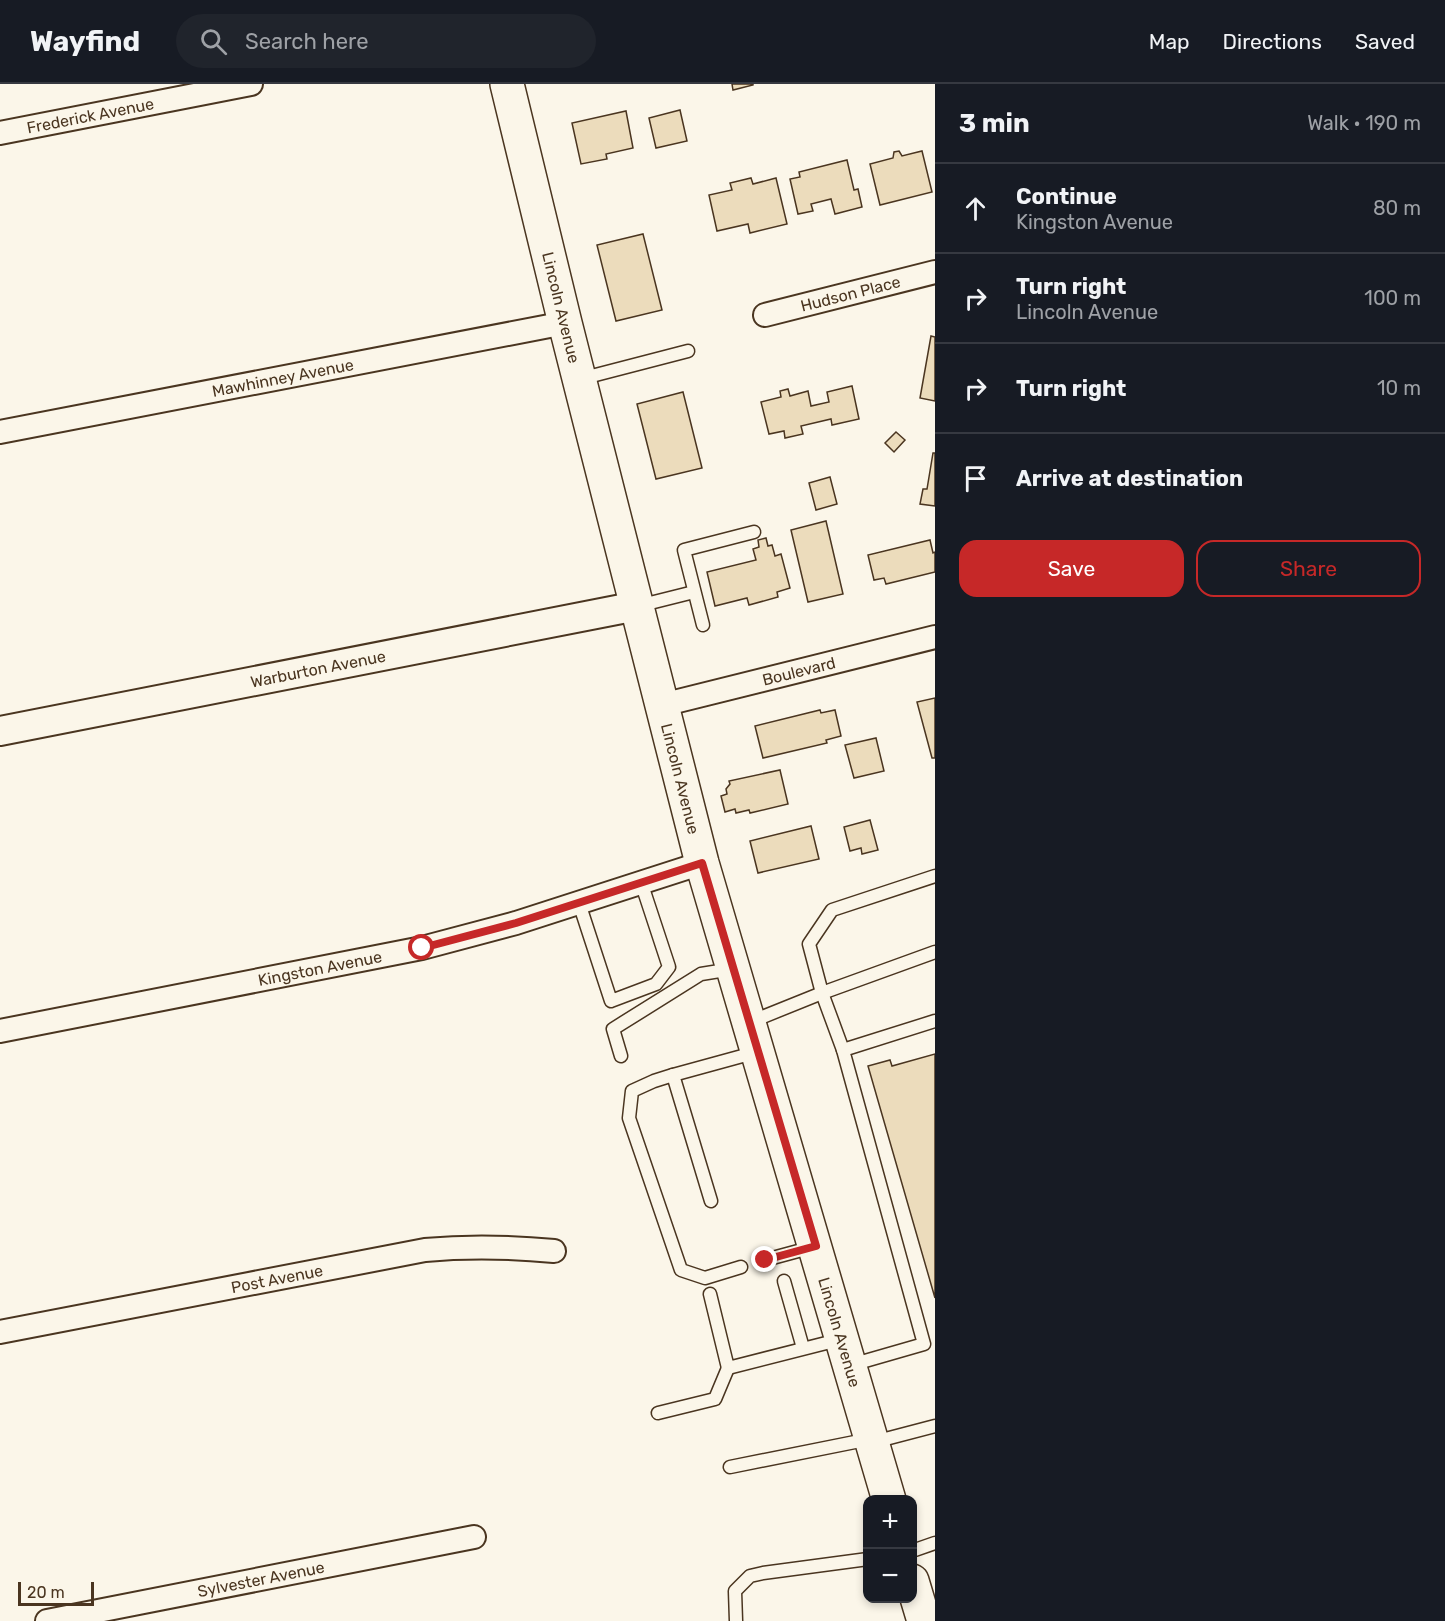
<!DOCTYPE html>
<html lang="en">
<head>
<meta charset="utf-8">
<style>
	body { margin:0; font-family:Rubik,sans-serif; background:#20242c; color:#f1f3f6 }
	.controls { position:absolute; right:18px; bottom:18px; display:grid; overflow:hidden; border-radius:12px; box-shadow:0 3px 9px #0003 }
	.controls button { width:54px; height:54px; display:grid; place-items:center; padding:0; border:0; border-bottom:2px solid #363941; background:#171b24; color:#f1f3f6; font:30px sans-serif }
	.scale { position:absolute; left:18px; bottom:15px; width:76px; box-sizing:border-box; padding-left:6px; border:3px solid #4a3520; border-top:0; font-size:16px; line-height:21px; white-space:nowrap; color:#4a3520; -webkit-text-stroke:4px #fbf6e9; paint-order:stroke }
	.stop { position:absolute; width:18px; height:18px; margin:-14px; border:4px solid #c62828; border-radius:50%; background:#fff }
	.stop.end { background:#c62828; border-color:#fff; box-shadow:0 2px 6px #0008 }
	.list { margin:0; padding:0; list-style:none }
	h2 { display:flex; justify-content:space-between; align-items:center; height:78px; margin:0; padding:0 24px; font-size:26px }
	h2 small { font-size:20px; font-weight:400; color:#9ea1a6 }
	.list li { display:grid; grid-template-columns:39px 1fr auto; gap:18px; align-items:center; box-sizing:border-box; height:90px; padding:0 24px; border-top:2px solid #363941 }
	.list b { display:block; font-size:22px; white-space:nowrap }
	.list p { margin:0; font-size:20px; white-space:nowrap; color:#9ea1a6 }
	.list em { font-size:20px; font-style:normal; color:#9ea1a6 }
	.actions { display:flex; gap:12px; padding:18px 24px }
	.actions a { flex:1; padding:14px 0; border:2px solid #c62828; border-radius:18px; text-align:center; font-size:21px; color:#c62828 }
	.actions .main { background:#c62828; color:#fff }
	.icon { flex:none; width:33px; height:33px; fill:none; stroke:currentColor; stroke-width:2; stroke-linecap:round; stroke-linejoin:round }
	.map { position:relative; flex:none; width:935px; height:1537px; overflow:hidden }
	header { display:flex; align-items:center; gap:36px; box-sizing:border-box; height:84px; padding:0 30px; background:#171b24; border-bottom:2px solid #363941 }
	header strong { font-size:28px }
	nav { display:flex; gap:33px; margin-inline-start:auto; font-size:21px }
	.search { width:420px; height:54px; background:#20242c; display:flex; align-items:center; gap:15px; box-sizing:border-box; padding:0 21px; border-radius:33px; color:#9ea1a6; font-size:22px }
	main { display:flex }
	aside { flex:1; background:#171b24 }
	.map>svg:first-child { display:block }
</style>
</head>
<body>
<header>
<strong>Wayfind</strong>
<div class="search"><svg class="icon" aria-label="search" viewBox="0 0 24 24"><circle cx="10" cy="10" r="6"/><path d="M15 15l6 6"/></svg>Search here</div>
<nav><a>Map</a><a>Directions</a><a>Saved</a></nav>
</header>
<main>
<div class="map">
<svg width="935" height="1537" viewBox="0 0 935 1537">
	<rect width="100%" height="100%" fill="#fbf6e9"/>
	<!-- building -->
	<g fill="#ecdcbc" stroke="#4a3520" stroke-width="1.5">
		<polygon points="732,0 753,0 753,1 733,6"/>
		<polygon points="680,26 687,57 656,64 649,34"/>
		<polygon points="626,27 633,64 606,70 607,75 581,80 572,39"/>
		<polygon points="899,67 902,72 922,67 932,108 880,121 870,80 893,74 894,68"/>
		<polygon points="847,76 854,106 858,105 862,123 835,130 831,115 811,120 813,127 798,130 790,95 800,93 799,88"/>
		<polygon points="751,94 753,100 776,94 787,140 750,149 748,140 717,147 709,111 732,106 730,99"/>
		<polygon points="643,150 662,226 616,237 597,161"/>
		<polygon points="931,252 935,253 935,317 920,314"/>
		<polygon points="852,302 859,335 832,341 831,335 801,342 803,350 785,354 784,347 769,350 761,318 781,313 780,307 788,305 790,312 808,307 811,322 829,318 827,308"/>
		<polygon points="683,308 702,384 656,395 637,320"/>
		<polygon points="896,348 905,356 894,368 885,359"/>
		<polygon points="933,369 935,369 935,422 920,420 923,405 927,405"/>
		<polygon points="830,393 837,420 816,426 809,399"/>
		<polygon points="826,437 843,510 808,518 791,446"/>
		<polygon points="766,454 768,462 772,461 775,472 781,470 790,504 777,508 778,513 749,521 747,514 715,522 707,488 756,476 753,465 759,463 758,456"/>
		<polygon points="930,456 933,469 935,468 935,488 886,500 884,494 874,496 868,471"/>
		<polygon points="935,614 935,674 932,674 917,618"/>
		<polygon points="820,626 821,629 835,626 841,652 826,656 827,659 763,674 755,642"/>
		<polygon points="876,654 884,687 854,694 845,661"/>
		<polygon points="780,686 788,720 750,729 749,726 736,729 735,725 725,728 721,712 727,710 726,705 730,700 729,697"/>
		<polygon points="870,736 878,766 862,770 861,764 850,767 844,743"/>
		<polygon points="811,742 819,775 758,789 750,757"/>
		<polygon points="935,970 935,1214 868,982 890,976 892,982"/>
	</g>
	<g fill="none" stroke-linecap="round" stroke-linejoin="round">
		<defs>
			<g id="service">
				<polyline points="580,295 688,267"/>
				<polyline points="638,522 694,508"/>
				<polyline points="703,541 684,466 754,448"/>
				<polyline points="579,819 611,917 656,900 669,883 641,798"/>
				<polyline points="750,938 822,909 809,860 832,826 935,792"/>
				<polyline points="843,966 822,909 935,868"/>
				<polyline points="621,972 613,945 701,890 732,885"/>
				<polyline points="673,991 654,997 632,1007 629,1034 681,1186 705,1194 741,1183"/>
				<polyline points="711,1117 673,991 757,968"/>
				<polyline points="765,1176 813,1163"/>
				<polyline points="784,1197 803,1264"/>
				<polyline points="710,1210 728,1284 842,1255"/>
				<polyline points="851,1281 924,1260 843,966 935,937"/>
				<polyline points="658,1329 715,1315 728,1284"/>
				<polyline points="874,1358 935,1342"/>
				<polyline points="730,1383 870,1355"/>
				<polyline points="912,1467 935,1459"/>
				<polyline points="736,1537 735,1507 750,1492 763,1489 868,1475"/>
			</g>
			<g id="minor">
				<path id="s1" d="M0,49L251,0"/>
				<path id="s2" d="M765,231L935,188"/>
				<path id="s3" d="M0,348L565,239"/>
				<path id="s4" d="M662,621L935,553"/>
				<path id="s5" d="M0,947L422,864L516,839L702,779"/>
				<path id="s6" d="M0,1248L425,1166C469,1162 511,1163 554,1167"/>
				<path id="s7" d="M47,1537L474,1453"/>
			</g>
			<g id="tertiary">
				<path id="s8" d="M0,647L637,522"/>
			</g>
			<g id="secondary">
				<path id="s9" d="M507,0L565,239L702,779L889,1416"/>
				<polyline points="912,1497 924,1537"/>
			</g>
		</defs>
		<!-- service casing -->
		<use href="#service" stroke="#4a3520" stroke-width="15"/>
		<!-- minor casing -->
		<use href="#minor" stroke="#4a3520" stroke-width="26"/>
		<!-- tertiary casing -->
		<use href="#tertiary" stroke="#4a3520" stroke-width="32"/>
		<!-- secondary casing -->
		<use href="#secondary" stroke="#4a3520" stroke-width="36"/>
		<!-- service -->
		<use href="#service" stroke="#fbf6e9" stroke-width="12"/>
		<!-- minor -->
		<use href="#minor" stroke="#fbf6e9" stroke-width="22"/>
		<!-- tertiary -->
		<use href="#tertiary" stroke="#fbf6e9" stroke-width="28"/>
		<!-- secondary -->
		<use href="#secondary" stroke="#fbf6e9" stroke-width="33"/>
	</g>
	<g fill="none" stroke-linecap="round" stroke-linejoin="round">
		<!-- route -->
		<polyline stroke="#c62828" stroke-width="8" points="422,864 516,839 702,779 816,1162 765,1176"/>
	</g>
	<g text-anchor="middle" stroke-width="4.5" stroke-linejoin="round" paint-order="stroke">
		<!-- street labels -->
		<g font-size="16" fill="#4a3520" stroke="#fbf6e9">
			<text dy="6" stroke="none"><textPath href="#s1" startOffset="92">Frederick Avenue</textPath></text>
			<text dy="6" stroke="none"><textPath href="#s2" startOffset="88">Hudson Place</textPath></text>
			<text dy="6" stroke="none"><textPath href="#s9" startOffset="230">Lincoln Avenue</textPath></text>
			<text dy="6" stroke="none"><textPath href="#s3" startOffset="288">Mawhinney Avenue</textPath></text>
			<text dy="6" stroke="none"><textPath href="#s8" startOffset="324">Warburton Avenue</textPath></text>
			<text dy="6" stroke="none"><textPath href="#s4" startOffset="141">Boulevard</textPath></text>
			<text dy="6" stroke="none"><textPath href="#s9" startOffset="716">Lincoln Avenue</textPath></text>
			<text dy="6" stroke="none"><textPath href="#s5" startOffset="326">Kingston Avenue</textPath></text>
			<text dy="6" stroke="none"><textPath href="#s6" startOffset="282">Post Avenue</textPath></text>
			<text dy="6" stroke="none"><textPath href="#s9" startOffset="1292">Lincoln Avenue</textPath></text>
			<text dy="6" stroke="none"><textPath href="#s7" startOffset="218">Sylvester Avenue</textPath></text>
		</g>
	</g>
</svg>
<div class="controls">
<button>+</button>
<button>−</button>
</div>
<div class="scale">20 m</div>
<div class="stop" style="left:422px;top:864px"></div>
<div class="stop end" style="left:765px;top:1176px"></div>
</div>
<aside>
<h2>3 min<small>Walk · 190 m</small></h2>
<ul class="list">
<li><svg class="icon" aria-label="ahead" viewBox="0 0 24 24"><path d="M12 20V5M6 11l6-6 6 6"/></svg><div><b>Continue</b><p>Kingston Avenue</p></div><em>80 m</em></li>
<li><svg class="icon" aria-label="right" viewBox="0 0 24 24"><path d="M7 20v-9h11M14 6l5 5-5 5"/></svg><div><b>Turn right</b><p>Lincoln Avenue</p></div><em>100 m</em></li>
<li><svg class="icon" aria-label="right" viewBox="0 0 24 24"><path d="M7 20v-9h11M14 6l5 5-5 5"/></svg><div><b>Turn right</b></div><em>10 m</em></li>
<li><svg class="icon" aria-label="arrive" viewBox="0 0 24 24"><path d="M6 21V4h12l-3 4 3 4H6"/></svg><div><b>Arrive at destination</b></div></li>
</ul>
<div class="actions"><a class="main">Save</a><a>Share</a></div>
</aside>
</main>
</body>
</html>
